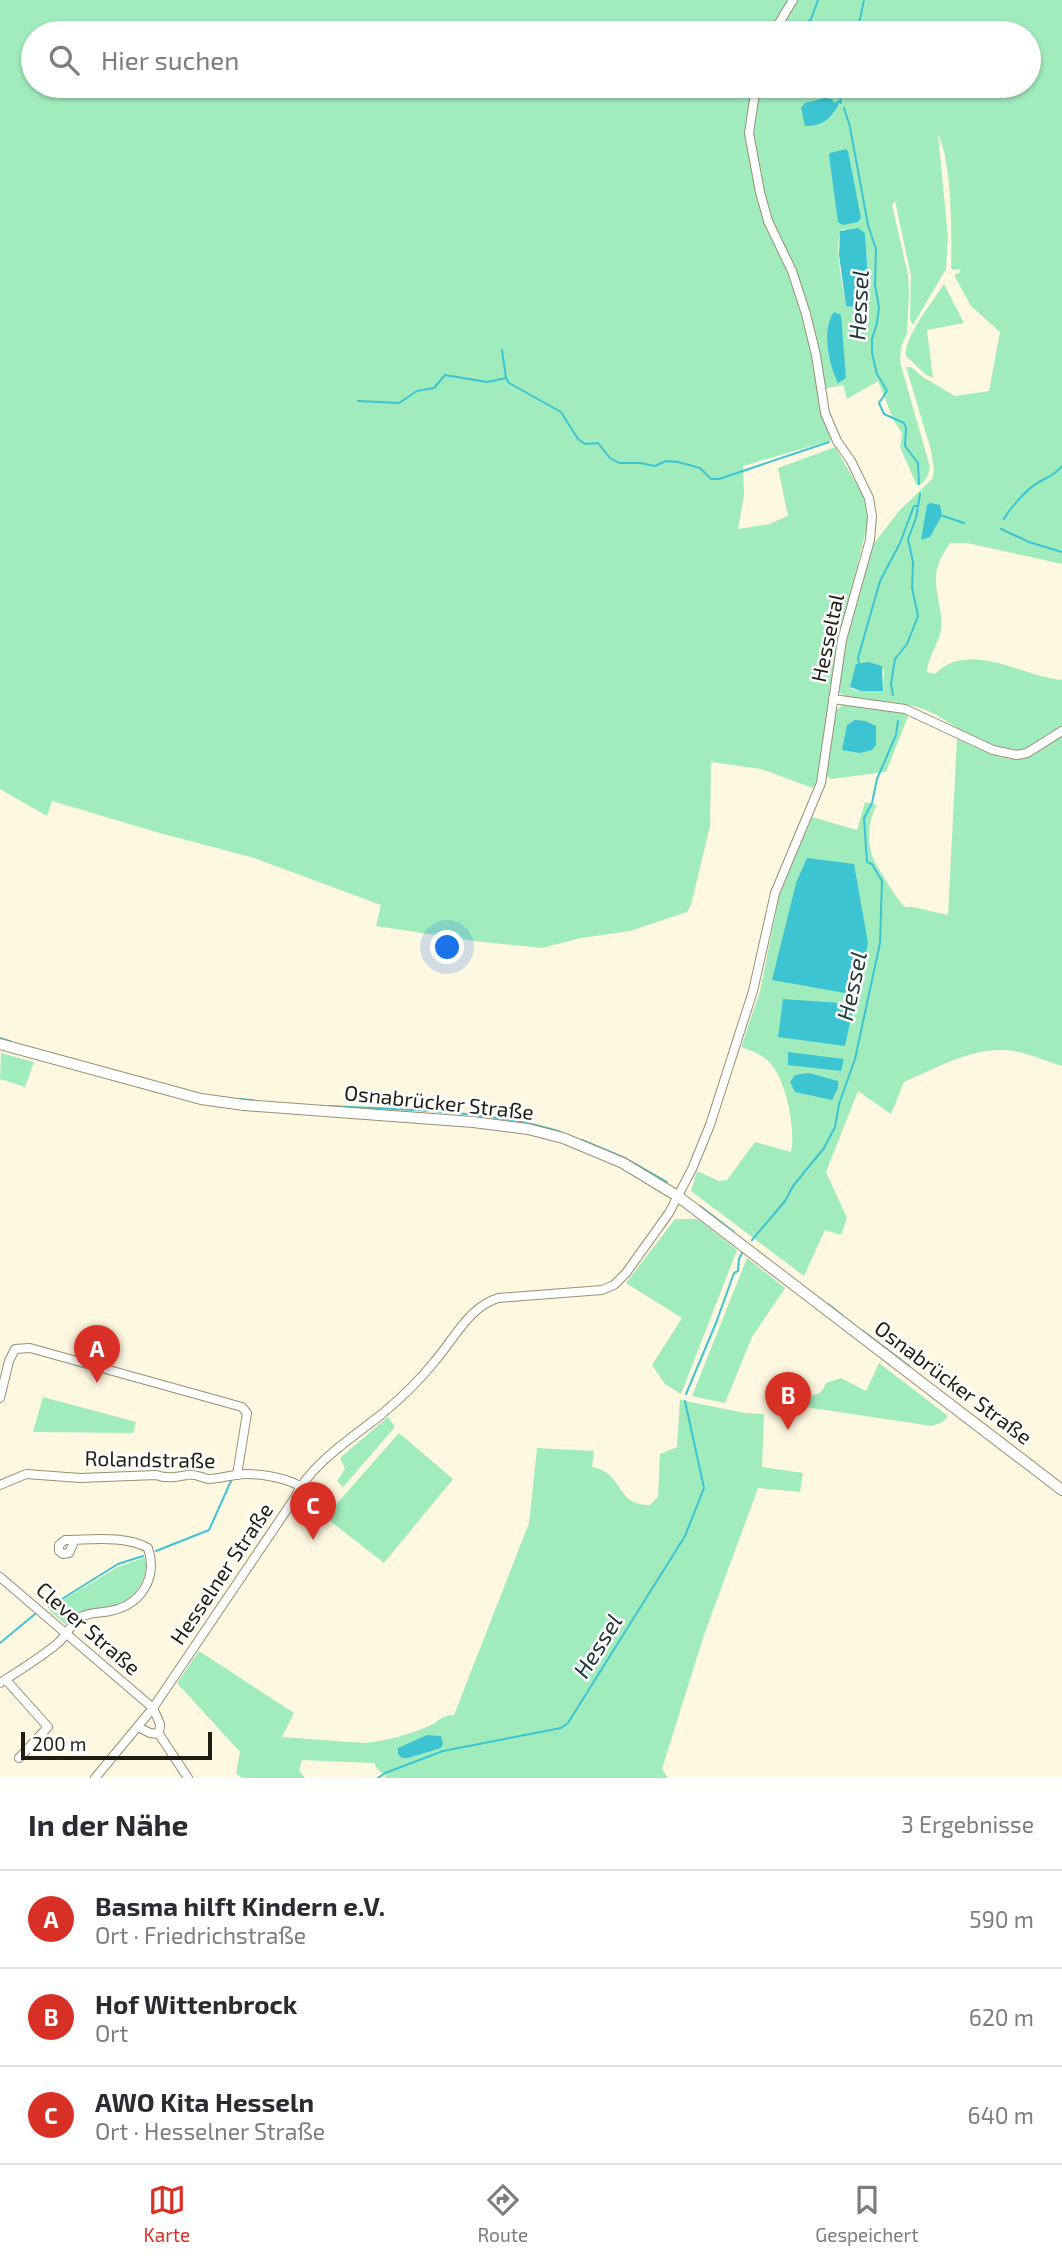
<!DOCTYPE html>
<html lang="de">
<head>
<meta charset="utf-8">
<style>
	body { margin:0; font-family:"Exo 2",sans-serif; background:#f2f2f3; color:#2b2b33 }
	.scale { position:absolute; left:21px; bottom:18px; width:191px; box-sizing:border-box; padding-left:7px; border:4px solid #1f1d12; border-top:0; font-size:19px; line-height:24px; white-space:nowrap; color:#1f1d12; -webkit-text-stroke:5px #fff; paint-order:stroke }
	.you { position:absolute; left:448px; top:948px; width:24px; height:24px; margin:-18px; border:5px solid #fff; border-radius:50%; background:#1a73e8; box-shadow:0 0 0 10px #1a73e833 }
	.badge { display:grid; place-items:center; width:46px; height:46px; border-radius:50%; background:#d93025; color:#fff; font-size:23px; font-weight:700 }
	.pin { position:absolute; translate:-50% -58px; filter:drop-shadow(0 2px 4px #0008) }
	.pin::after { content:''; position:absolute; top:37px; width:24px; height:21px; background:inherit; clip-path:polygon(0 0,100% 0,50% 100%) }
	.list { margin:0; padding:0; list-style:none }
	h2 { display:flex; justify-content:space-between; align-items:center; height:91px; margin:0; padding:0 28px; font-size:30px }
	h2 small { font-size:23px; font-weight:400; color:#7c7c81 }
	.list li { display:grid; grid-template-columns:46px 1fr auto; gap:21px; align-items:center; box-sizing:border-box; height:98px; padding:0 28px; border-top:2px solid #e1e1e2 }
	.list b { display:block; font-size:26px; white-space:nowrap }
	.list p { margin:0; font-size:23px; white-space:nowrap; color:#7c7c81 }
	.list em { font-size:23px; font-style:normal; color:#7c7c81 }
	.icon { flex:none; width:38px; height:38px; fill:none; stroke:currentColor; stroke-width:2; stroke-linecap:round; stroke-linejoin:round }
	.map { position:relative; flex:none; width:1062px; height:1778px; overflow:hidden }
	.search { position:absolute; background:#fff; box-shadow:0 2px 5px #0004; left:21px; right:21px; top:21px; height:77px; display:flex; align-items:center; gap:18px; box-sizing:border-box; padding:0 24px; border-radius:38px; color:#7c7c81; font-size:26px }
	.sheet { height:385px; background:#fff }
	nav { display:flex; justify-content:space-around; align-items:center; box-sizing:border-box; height:98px; border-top:2px solid #e1e1e2; background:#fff; font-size:19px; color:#7c7c81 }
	nav a { display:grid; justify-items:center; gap:4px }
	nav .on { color:#d93025 }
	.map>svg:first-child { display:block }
</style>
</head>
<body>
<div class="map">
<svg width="1062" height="1778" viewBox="0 0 1062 1778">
	<rect width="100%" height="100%" fill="#fff8e1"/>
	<!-- green -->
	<g fill="#a1ecbc" fill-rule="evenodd">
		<path d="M0,0H1062V564L967,543H950C946,550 941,556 939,563C930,585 944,608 941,630C938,646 928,656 927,672L935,674C970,639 1022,677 1062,680V728L1021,751C983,756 952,717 917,707C895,701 870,700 847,697L837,691L844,641L872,546L899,511L932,479L934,472L931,450L906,367H911L923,377L955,396L989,391L1000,332L971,306L954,275L961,272L959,269L953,270L951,268C952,237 952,160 938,135L948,237L946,269L913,325L910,320L911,276L895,201L892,205L908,275L909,292L907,333L901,347L900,362L930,467C929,476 925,483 917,486L900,447L902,433L894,421L878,381L847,399L843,385L823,389L816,382L819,406L832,440L743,466L744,495L738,529L769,524L788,516L778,468L835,447L864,497L868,522L839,640L817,780L813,788L761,769L711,762L710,826L691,905L687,912L630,931L581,938L542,948L474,941L376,926L381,905L254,858L156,832L52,801L47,816L0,789ZM33,33H1029V86H33ZM842,229L865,233L870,307L868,310L846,306C843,288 833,244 842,229ZM859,663L884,670L883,691H862L851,689Z"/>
		<path d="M944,284L964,323L927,330L933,378L925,374L906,356C903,338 934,300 944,284Z"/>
		<polygon points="844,704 893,710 909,714 886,772 831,779 827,776 826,770 835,711"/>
		<path d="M1062,735V1066C1047,1061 1030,1054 1014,1051C975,1045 939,1067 904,1082L891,1114L858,1091L826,1172L847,1218L841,1235L825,1230L804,1276L691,1191L697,1171L719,1181L727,1180L755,1142L791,1152C796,1129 786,1080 770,1063C762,1054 752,1051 741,1047L760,991L779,896L812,817L857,830L865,802L877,805C869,818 867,836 871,852C873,862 898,901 905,907H913L948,915L957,739C973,746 1005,763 1022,758C1036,755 1050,742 1062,735Z"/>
		<polygon points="1,1053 34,1062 25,1087 0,1079"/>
		<polygon points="675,1219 698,1219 737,1250 681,1394 665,1384 652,1365 682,1318 626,1283"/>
		<polygon points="747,1258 785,1288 752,1337 725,1403 692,1396"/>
		<path d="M879,1363L948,1416L943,1422L932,1426L805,1407L809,1395C820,1395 822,1392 826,1383L841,1378L866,1391Z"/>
		<polygon points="43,1397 136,1422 133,1433 33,1432"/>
		<path d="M680,1400L745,1413L764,1414L762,1467L803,1473L800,1492L758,1488L704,1635L662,1769L668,1778H385L386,1776L378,1770L374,1763L302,1760L299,1770L305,1778H243L236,1774L240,1752L177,1683L199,1651L294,1713L282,1737L364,1743C387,1741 407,1735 429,1726C440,1721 440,1716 454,1715L529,1523L537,1448L594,1451L592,1467C625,1473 614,1505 650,1505L658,1497L660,1454L677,1447Z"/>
		<polygon points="388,1417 395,1427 343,1487 337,1481 345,1469 340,1458"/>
		<polygon points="399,1433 453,1479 384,1563 325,1517"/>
		<path d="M145,1557C150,1574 138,1595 122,1602C111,1608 97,1608 85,1613C79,1616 73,1622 67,1626L50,1611L49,1608L118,1567Z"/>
	</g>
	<!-- water -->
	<g fill="#3cc4d3">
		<path d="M825,98L832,99L834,103L839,100L840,102C831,118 824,126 805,126L801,108L805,103Z"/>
		<polygon points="846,149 848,151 861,218 858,222 843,225 838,222 829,155 830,153"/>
		<polygon points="858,228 865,233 870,308 868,310 846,306 839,255 840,231"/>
		<path d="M834,312L841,315L846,378L838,383C829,366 821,328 834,312Z"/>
		<polygon points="930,503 940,505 942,515 930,537 921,540 927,505"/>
		<polygon points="868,662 882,666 883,691 861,691 850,687 856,664"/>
		<polygon points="855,720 865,721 876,726 876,745 872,750 860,753 842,750 847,725"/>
		<polygon points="807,858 854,864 868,943 861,981 845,993 772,980 796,883"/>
		<polygon points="783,999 854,1004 845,1046 778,1037"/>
		<polygon points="788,1052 844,1059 841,1071 788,1065"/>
		<polygon points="809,1073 838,1081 838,1088 832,1100 795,1092 790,1082 795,1075"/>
		<polygon points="427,1735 441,1736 443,1744 441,1748 408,1758 402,1758 398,1754 398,1748"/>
	</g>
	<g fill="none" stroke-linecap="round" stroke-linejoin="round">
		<!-- stream -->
		<g stroke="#3cc4d3" stroke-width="2">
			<polyline points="794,33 811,19 818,0"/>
			<polyline points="857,33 864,0"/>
			<polyline points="838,86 841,103"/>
			<polyline points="844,108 850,127 868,225 876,249 875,285 879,307 877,323 872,339 872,353 877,374 887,391 879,403 884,414 904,423 906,428 905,446 918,463 919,484"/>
			<polyline points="502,350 506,378 509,383 561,412 578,439 585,444 598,443 610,458 619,463 640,463 655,466 666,461 678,462 700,468 711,479 719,479 829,442"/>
			<polyline points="358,401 399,403 417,391 434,388 445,375 487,382 506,378"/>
			<polyline points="940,515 964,523"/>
			<path d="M1004,519C1009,509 1028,488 1039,482C1048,477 1055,475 1062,466"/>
			<polyline points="1001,529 1029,542 1062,552"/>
			<polyline points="859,663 858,658 880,581 900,543 914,506 917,506"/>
			<polyline points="893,695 891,684 895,659 907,644 918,616 912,588 913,562 908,539 916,518 920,494"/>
			<polyline points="0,1038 12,1042"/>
			<polyline points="240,1099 252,1100"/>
			<path d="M329,1106C401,1110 493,1110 561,1132"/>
			<polyline points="582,1140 625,1158 667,1182"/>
			<polyline points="700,1206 734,1232"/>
			<polyline points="752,1240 785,1201 793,1186 824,1148 835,1127 839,1104 855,1059 880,943 882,881 872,864 867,862 864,818 872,803 877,779 896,735 898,721"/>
			<polyline points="828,1304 842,1315"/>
			<polyline points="863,1331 909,1366"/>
			<polyline points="686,1394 716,1323 734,1273 738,1271 739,1259 742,1253"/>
			<polyline points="156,1551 209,1530 231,1481"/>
			<polyline points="49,1607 118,1564 143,1556"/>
			<polyline points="0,1643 35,1614"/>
			<polyline points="378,1778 385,1773 443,1751 561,1728 568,1723 685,1536 704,1488 685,1401"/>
		</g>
		<defs>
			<g id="street">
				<polyline points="773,33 793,0"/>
				<polyline points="833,699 905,709 993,750 1017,755 1027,753 1062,731"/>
				<polyline points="0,1398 9,1361 15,1349 30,1348 242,1407 247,1413 237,1475"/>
				<path d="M0,1485L26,1474L80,1478L156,1475C167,1479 176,1477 187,1475C195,1473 202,1478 209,1479C219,1479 226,1476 236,1475C254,1472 284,1477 300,1486"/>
				<polyline points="0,1577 153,1708 160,1724 159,1734 188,1778"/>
				<polyline points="6,1680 48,1727 19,1758"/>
				<path d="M0,1683C19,1671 40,1658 58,1643C67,1635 72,1621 83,1616C91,1612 101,1613 110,1611C141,1605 158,1578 148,1548C124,1535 91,1540 65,1540L59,1545V1551L63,1554L69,1553L75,1540"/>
				<polyline points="138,1727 150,1733 159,1734"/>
				<path d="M95,1778L153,1708L294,1499C309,1465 353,1437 382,1414C401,1398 420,1380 435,1361C454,1339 469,1307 498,1298L602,1290L614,1285L626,1273L669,1213L692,1169L710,1125L753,991L775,893L821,783L842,640L870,540L872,516L869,498L851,461L837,441L825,413L816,355L806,314L792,271L768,221L760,192L749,133L756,86"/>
			</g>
			<polyline id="secondary" points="0,1044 201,1099 244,1105 473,1122 528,1129 563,1138 623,1163 679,1197 1062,1490"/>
		</defs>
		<!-- street casing -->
		<use href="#street" stroke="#979075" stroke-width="10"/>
		<!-- secondary casing -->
		<use href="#secondary" stroke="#979075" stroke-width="12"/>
		<!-- street -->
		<use href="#street" stroke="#fff" stroke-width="8"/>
		<!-- secondary -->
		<use href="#secondary" stroke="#fff" stroke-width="10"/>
	</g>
	<g text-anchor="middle" stroke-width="5" stroke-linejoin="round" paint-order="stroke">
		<!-- street labels -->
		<g font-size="21" fill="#1f1d12" stroke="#fff">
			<text transform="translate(828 638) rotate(-78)" y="7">Hesseltal</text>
			<text transform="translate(439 1103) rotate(6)" y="7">Osnabrücker Straße</text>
			<text transform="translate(953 1383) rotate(37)" y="7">Osnabrücker Straße</text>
			<text transform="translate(150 1460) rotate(1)" y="7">Rolandstraße</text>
			<text transform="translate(222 1574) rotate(-56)" y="7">Hesselner Straße</text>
			<text transform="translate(88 1629) rotate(41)" y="7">Clever Straße</text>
		</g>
		<!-- water labels -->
		<g font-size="23" font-style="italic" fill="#22383b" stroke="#fff">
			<text transform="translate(859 305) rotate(-87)" y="8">Hessel</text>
			<text transform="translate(852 986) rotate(-78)" y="8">Hessel</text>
			<text transform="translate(598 1646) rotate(-58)" y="8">Hessel</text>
		</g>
	</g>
</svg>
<div class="scale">200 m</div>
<div class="you"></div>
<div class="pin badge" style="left:97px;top:1383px">A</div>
<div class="pin badge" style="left:788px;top:1430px">B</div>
<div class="pin badge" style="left:313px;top:1540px">C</div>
<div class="search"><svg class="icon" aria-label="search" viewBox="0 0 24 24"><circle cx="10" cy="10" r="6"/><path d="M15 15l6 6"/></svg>Hier suchen</div>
</div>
<section class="sheet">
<h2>In der Nähe<small>3 Ergebnisse</small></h2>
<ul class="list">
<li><span class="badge">A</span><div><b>Basma hilft Kindern e.V.</b><p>Ort · Friedrichstraße</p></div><em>590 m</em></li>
<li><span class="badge">B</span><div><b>Hof Wittenbrock</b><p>Ort</p></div><em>620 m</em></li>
<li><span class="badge">C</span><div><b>AWO Kita Hesseln</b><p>Ort · Hesselner Straße</p></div><em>640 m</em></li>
</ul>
</section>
<nav>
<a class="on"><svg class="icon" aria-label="map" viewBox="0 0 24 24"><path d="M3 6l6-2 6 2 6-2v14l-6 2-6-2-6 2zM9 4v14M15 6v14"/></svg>Karte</a>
<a><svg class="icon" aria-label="directions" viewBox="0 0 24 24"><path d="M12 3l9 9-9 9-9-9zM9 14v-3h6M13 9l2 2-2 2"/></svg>Route</a>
<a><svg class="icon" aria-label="saved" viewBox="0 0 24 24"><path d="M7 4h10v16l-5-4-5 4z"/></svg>Gespeichert</a>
</nav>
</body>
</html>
